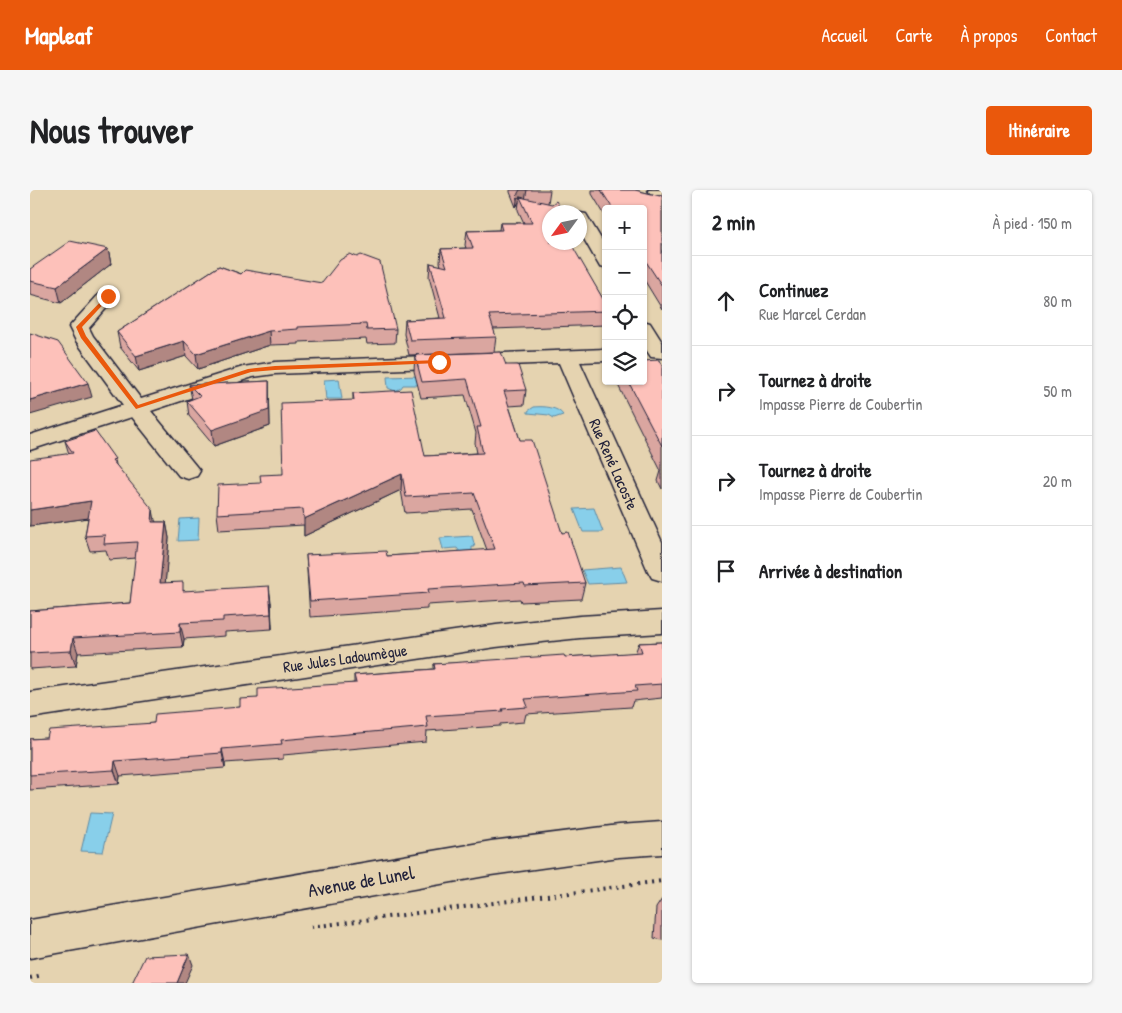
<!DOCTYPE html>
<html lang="fr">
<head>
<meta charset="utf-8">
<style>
	body { margin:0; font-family:"Patrick Hand",sans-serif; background:#f6f6f6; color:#202124 }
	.controls { position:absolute; right:15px; top:15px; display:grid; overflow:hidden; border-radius:5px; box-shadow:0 1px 4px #0004 }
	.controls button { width:45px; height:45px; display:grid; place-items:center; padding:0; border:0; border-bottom:1px solid #e0e0e0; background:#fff; color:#202124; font:25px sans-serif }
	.compass { position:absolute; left:512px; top:15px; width:45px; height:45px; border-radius:50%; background:#fff; box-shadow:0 1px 4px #0004; rotate:237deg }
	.stop { position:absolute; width:15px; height:15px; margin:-11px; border:4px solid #ea580c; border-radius:50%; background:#fff }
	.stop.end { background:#ea580c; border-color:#fff; box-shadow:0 1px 5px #0008 }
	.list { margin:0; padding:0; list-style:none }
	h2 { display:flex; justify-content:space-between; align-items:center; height:65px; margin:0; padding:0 20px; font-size:21px }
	h2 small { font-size:16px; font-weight:400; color:#757577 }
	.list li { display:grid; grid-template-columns:32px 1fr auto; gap:15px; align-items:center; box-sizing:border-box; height:90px; padding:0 20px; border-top:1px solid #e0e0e0 }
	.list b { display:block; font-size:19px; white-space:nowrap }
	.list p { margin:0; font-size:16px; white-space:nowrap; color:#757577 }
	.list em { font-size:16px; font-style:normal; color:#757577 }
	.icon { flex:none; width:28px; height:28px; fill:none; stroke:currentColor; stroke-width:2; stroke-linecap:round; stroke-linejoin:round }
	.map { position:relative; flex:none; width:632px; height:793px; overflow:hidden; border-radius:5px }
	header { display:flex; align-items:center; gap:30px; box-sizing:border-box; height:70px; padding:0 25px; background:#ea580c; color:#fff }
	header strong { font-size:24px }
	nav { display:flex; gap:28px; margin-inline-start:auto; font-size:18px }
	.intro { display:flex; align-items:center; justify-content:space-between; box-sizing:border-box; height:120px; padding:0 30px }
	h1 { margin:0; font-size:35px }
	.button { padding:12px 22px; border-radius:5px; background:#ea580c; color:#fff; font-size:18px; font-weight:700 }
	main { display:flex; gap:30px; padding:0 30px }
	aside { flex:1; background:#fff; border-radius:5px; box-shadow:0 1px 4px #0004 }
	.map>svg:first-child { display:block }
</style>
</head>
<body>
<header>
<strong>Mapleaf</strong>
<nav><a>Accueil</a><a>Carte</a><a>À propos</a><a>Contact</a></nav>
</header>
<div class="intro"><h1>Nous trouver</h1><a class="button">Itinéraire</a></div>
<main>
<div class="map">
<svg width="632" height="793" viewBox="0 0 632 793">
	<rect width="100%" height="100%" fill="#e5d3b0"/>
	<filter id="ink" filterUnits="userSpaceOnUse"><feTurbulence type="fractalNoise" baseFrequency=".02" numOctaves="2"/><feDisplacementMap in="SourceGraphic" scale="10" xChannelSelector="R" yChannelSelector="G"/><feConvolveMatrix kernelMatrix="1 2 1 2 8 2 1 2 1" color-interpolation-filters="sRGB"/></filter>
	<g filter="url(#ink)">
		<!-- water -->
		<g fill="#88cfea" stroke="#5f8aa4">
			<polygon points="390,186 392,195 373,195 371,198 365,201 358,198 357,187"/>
			<polygon points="309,189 312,209 296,209 294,190"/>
			<path d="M504,217C514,216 528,217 533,225L524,228L519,225L498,223V221Z"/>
			<polygon points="564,318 573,342 553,342 544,319"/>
			<polygon points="169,328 168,350 148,351 150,329"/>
			<polygon points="442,346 445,357 442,357 442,361 431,363 427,358 413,359 410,348"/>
			<polygon points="591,377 597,392 558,394 552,380"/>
			<polygon points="60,623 82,624 73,662 51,661"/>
		</g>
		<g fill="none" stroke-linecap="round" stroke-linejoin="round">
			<defs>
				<g id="minor">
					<polygon points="618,0 632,0 632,6 620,3"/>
					<polygon points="550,23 556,24 576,57 576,78 570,77 550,42"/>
					<polygon points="78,100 85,102 87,106 59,138 63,146 111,209 213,177 245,172 576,159 576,171 550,172 632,352 632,391 622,388 618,381 529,173 245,184 223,187 121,221 170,281 167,286 158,289 149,286 102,227 0,260 0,245 93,215 46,151 39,137 71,102"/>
					<polygon points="613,131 620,133 632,152 632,168 621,167 613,155"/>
					<polygon points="632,421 632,443 550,448 466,457 0,528 0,502 466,435 550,426"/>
				</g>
				<polygon id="secondary" points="632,632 632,664 589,667 461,685 0,768 0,730 461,651 589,635"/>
			</defs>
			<!-- minor casing -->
			<use href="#minor" stroke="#22223b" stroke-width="3"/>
			<!-- secondary casing -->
			<use href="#secondary" stroke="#22223b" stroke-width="3"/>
			<!-- path -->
			<g stroke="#22223b" stroke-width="4" stroke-dasharray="2 5" stroke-linecap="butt">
				<polyline points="281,737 632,691"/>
				<polyline points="0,788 12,785"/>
			</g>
			<!-- minor -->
			<use href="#minor" fill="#e5d3b0" fill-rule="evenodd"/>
			<!-- secondary -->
			<use href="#secondary" fill="#e5d3b0" fill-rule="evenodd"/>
		</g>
		<!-- wall -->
		<g fill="#daa6a0" stroke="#22223b">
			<polygon points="480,0 520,0 518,13 520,22 576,114 576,135 463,139 466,147 464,162 379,165 374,144 375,130 410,128 399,87 400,73 411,76 410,72 411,59 436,58 435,55 437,41 469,40 470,33 494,33 488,20 489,12 486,17 480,2"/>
			<polygon points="562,0 605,0 630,6 632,4 632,119 613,88 613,19 576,19 576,27 562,4"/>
			<polygon points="78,59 81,74 31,113 0,105 0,79"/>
			<polygon points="189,76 366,139 365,153 337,154 336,149 269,152 269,154 240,155 168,179 156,166 109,181 90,157 87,142"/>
			<polygon points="385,165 476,175 496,200 494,215 479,216 490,250 555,393 551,409 491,412 490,409 397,415 397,419 280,427 276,365 357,366 457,360 442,319 375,323 371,300 274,346 274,335 189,340 187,324 231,293 253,284 323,210 323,203 395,266 447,263 445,253 446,243 435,205 391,208 384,181"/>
			<polygon points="632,176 632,299 628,291 631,281 586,191 613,191"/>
			<polygon points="239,191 240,236 184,256 159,226 157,211 162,209 159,195"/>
			<polygon points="35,251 85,269 86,275 126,332 136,332 139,348 135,393 155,401 241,412 242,439 195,442 195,446 154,449 153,457 48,463 46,476 0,479 0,421 100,413 106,368 79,370 76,360 60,361 55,346 58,328 0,336 39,264"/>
			<polygon points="632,452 632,508 603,511 601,517 496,524 494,532 470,534 470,536 397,541 396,552 253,565 253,569 195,573 195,578 90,586 89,594 0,600 0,549 17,548 124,533 210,517 228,508 324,493 324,485 404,479 404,474 535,467 605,463 609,453"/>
			<polygon points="632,709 632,750 624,748 626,718"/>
		</g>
		<!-- shaded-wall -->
		<g fill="#b18782" stroke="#22223b">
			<polygon points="490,0 497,0 495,10 490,7 489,12 486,17 488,3"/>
			<polygon points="78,59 81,74 31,113 27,97"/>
			<polygon points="239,141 240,155 168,179 166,164"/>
			<polygon points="154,151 156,166 109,181 106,166"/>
			<polygon points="239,191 240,236 184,256 182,240"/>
			<polygon points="58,193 62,207 0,225 0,210"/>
			<polygon points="372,284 371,300 274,346 274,329"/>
			<polygon points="61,311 66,327 0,336 0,320"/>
			<polygon points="123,320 126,335 122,332"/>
			<polygon points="136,332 139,348 134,409 130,393"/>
			<polygon points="239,396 241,412 242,439 241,424"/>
			<polygon points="150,433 154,449 153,457 150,442"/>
			<polygon points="43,448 48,463 46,476 41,461"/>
			<polygon points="192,559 195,573 195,578 192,563"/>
			<polygon points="85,571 90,586 89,594 84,580"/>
			<polygon points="159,764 163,775 155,793 147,793"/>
		</g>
		<!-- building -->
		<g fill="#fdc1ba" stroke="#22223b">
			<polygon points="571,0 605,0 630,6 632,4 632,96 613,67 613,19 583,19"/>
			<polygon points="490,7 522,14 526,11 533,22 520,22 520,52 540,52 576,114 576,121 459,125 466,147 380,150 375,130 416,128 400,73 417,77 411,59 443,58 437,41 472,40 470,33 502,33"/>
			<polygon points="40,51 78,59 27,97 0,91 0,79"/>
			<polygon points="320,64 327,67 331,65 350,72 366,139 337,140 336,134 268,137 268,139 239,141 166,164 154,151 106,166 87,142 189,76 211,84 215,80 292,93 310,70"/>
			<polygon points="0,143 28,152 58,193 0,210"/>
			<polygon points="471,162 476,175 488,175 496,200 474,201 490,250 502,250 532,343 538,342 555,393 495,396 494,393 398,399 399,403 280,411 276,365 356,361 357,366 465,359 444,303 376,307 372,284 274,329 273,319 187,324 188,295 231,293 230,285 253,284 251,213 324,210 323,203 381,200 395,266 453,263 447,237 451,237 437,189 392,192 385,165"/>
			<polygon points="629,170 632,176 632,256 598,191 613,191 613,171"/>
			<polygon points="239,191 239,220 182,240 157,211 170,206 159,195"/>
			<polygon points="65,241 85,269 82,270 123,320 122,332 136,332 130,393 153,392 153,401 239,396 241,424 193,427 193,431 150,433 150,442 43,448 41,461 0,463 0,421 100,413 107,352 74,354 75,345 55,346 61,311 0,320 0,269 43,263 35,251"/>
			<polygon points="632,452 632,494 605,496 607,501 495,509 498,517 472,519 473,521 396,526 398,537 251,550 252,554 192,559 192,563 85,571 84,580 0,585 0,549 17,548 19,540 124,533 125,524 210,517 210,509 228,508 228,499 326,493 324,485 405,479 404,474 534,465 535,467 612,462 609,453"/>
			<polygon points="159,764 147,793 102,793 115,766"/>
		</g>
	</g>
	<!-- route -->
	<polygon fill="#ea580c" points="77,105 81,106 52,137 56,146 108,215 218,179 245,176 409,170 412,172 409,173 245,180 221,182 106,219 51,148 46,137"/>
	<g text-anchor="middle" stroke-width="4" stroke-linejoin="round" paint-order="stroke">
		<!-- street labels -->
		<g font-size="16" fill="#22223b" stroke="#e5d3b0">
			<text transform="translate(584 274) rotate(66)" y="6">Rue René Lacoste</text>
			<text transform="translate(315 468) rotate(-8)" y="6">Rue Jules Ladoumègue</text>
		</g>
		<!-- near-street labels -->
		<g font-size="19" fill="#22223b" stroke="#e5d3b0">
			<text transform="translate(331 691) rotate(-10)" y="7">Avenue de Lunel</text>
		</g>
	</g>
</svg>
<div class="controls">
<button>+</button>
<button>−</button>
<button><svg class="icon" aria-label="locate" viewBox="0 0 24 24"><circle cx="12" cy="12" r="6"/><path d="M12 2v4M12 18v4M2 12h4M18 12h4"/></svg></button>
<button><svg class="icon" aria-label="layers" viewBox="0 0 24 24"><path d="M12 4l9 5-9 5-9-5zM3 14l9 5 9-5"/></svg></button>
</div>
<svg class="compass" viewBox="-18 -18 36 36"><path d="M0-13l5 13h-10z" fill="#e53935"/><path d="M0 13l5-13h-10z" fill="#757577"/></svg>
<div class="stop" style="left:409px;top:172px"></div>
<div class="stop end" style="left:78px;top:106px"></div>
</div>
<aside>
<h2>2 min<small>À pied · 150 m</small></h2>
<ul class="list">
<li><svg class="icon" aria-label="ahead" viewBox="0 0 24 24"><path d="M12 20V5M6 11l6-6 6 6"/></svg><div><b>Continuez</b><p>Rue Marcel Cerdan</p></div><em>80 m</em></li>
<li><svg class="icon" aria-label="right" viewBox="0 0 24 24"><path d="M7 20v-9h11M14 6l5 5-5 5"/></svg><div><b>Tournez à droite</b><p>Impasse Pierre de Coubertin</p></div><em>50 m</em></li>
<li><svg class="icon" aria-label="right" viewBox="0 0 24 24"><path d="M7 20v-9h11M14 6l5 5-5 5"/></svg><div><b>Tournez à droite</b><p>Impasse Pierre de Coubertin</p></div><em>20 m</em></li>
<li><svg class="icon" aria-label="arrive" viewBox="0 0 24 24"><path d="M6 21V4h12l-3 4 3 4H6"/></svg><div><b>Arrivée à destination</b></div></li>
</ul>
</aside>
</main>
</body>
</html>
